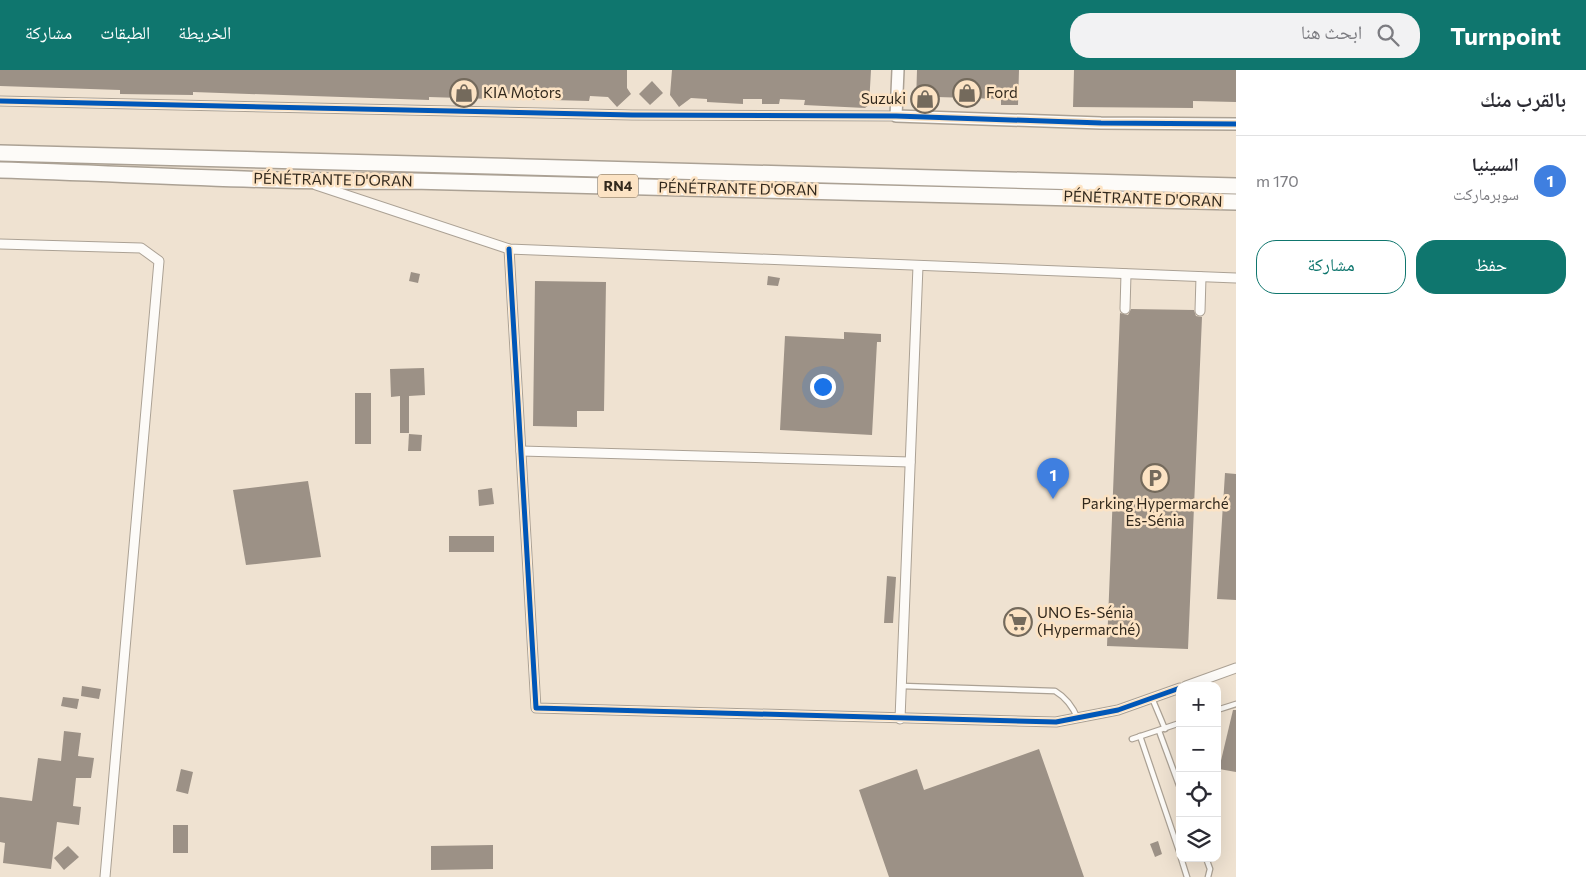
<!DOCTYPE html>
<html lang="ar">
<head>
<meta charset="utf-8">
<style>
	body { margin:0; font-family:Commissioner,"Noto Naskh Arabic",sans-serif; background:#f2f2f3; color:#2b2b33; direction:rtl }
	.controls { position:absolute; right:15px; bottom:15px; display:grid; overflow:hidden; border-radius:10px; box-shadow:0 5px 20px #0002 }
	.controls button { width:45px; height:45px; display:grid; place-items:center; padding:0; border:0; border-bottom:1px solid #e1e1e2; background:#fff; color:#2b2b33; font:25px sans-serif }
	.you { position:absolute; left:822px; top:316px; width:18px; height:18px; margin:-12px; border:4px solid #fff; border-radius:50%; background:#1a73e8; box-shadow:0 0 0 8px #1a73e833 }
	.badge { display:grid; place-items:center; width:32px; height:32px; border-radius:50%; background:#0f766e; color:#fff; font-size:16px; font-weight:700 }
	.pin { position:absolute; translate:-50% -41px; filter:drop-shadow(0 1px 2px #0008) }
	.pin::after { content:''; position:absolute; top:26px; width:18px; height:15px; background:inherit; clip-path:polygon(0 0,100% 0,50% 100%) }
	.list { margin:0; padding:0; list-style:none }
	h2 { display:flex; justify-content:space-between; align-items:center; height:65px; margin:0; padding:0 20px; font-size:21px }
	h2 small { font-size:16px; font-weight:400; color:#7c7c81 }
	.list li { display:grid; grid-template-columns:32px 1fr auto; gap:15px; align-items:center; box-sizing:border-box; height:90px; padding:0 20px; border-top:1px solid #e1e1e2 }
	.list b { display:block; font-size:19px; white-space:nowrap }
	.list p { margin:0; font-size:16px; white-space:nowrap; color:#7c7c81 }
	.list em { font-size:16px; font-style:normal; color:#7c7c81 }
	.actions { display:flex; gap:10px; padding:15px 20px }
	.actions a { flex:1; padding:11px 0; border:1px solid #0f766e; border-radius:20px; text-align:center; font-size:18px; color:#0f766e }
	.actions .main { background:#0f766e; color:#fff }
	.icon { flex:none; width:28px; height:28px; fill:none; stroke:currentColor; stroke-width:2; stroke-linecap:round; stroke-linejoin:round }
	.map { position:relative; flex:none; width:1236px; height:807px; overflow:hidden; direction:ltr }
	header { display:flex; align-items:center; gap:30px; box-sizing:border-box; height:70px; padding:0 25px; background:#0f766e; color:#fff }
	header strong { font-size:24px }
	nav { display:flex; gap:28px; margin-inline-start:auto; font-size:18px }
	.search { width:350px; height:45px; background:#f2f2f3; display:flex; align-items:center; gap:12px; box-sizing:border-box; padding:0 18px; border-radius:20px; color:#7c7c81; font-size:19px }
	main { display:flex }
	aside { flex:1; background:#fff }
	.map>svg:first-child { display:block }
</style>
</head>
<body>
<header>
<strong>Turnpoint</strong>
<div class="search"><svg class="icon" aria-label="search" viewBox="0 0 24 24"><circle cx="10" cy="10" r="6"/><path d="M15 15l6 6"/></svg>ابحث هنا</div>
<nav><a>الخريطة</a><a>الطبقات</a><a>مشاركة</a></nav>
</header>
<main>
<aside>
<h2>بالقرب منك<small></small></h2>
<ul class="list">
<li><span class="badge" style="background:#3f7fe0">1</span><div><b>السينيا</b><p>سوبرماركت</p></div><em>170 m</em></li>
</ul>
<div class="actions"><a class="main">حفظ</a><a>مشاركة</a></div>
</aside>
<div class="map">
<svg width="1236" height="807" viewBox="0 0 1236 807">
	<rect width="100%" height="100%" fill="#efe2d1"/>
	<!-- building -->
	<g fill="#9c9186">
		<polygon points="0,0 627,0 627,18 631,24 617,37 608,27 590,26 589,31 553,30 553,25 535,25 535,30 516,29 517,24 492,24 492,29 429,27 429,30 193,22 193,25 120,24 120,20 0,16"/>
		<polygon points="672,0 871,0 869,35 865,38 804,35 805,30 780,29 779,34 762,34 762,29 743,29 743,34 707,32 707,29 691,28 679,37 670,25"/>
		<polygon points="917,0 1019,0 1018,35 1001,35 1001,29 937,27 937,34 916,33"/>
		<polygon points="1074,0 1236,0 1236,32 1193,31 1193,38 1073,37"/>
		<polygon points="652,11 663,23 650,35 639,24"/>
		<polygon points="411,202 420,204 418,213 409,211"/>
		<polygon points="768,206 780,208 778,216 767,215"/>
		<polygon points="535,211 606,212 604,341 577,341 577,357 533,356"/>
		<polygon points="1131,239 1194,240 1196,246 1202,247 1188,579 1107,576 1120,243 1128,245"/>
		<polygon points="844,262 881,264 881,272 877,272 872,365 780,360 785,266 844,269"/>
		<polygon points="424,298 425,325 409,326 409,363 400,363 400,326 391,327 390,299"/>
		<rect x="355" y="323" width="16" height="51"/>
		<polygon points="409,364 422,365 421,381 408,381"/>
		<polygon points="1225,403 1236,404 1236,530 1217,529"/>
		<polygon points="308,411 321,487 246,495 233,420"/>
		<polygon points="492,418 494,434 479,436 478,420"/>
		<rect x="449" y="466" width="45" height="16"/>
		<polygon points="887,506 896,507 893,553 884,553"/>
		<polygon points="82,616 101,619 99,629 81,626"/>
		<polygon points="63,627 79,629 77,639 61,636"/>
		<polygon points="1233,640 1236,640 1236,702 1219,699"/>
		<polygon points="64,661 81,663 78,686 94,688 91,708 76,708 73,736 81,737 79,755 57,752 51,799 3,793 5,773 0,772 0,727 32,731 38,688 61,691"/>
		<polygon points="1039,679 1084,807 889,807 859,720 917,699 924,720"/>
		<polygon points="181,699 193,702 188,724 176,721"/>
		<rect x="173" y="755" width="15" height="28"/>
		<polygon points="1158,771 1162,784 1155,787 1150,774"/>
		<polygon points="493,775 493,799 431,800 431,776"/>
		<polygon points="68,776 79,787 64,800 54,788"/>
	</g>
	<g fill="none" stroke-linecap="round" stroke-linejoin="round">
		<defs>
			<g id="lane">
				<path d="M902,616L1055,621C1067,628 1073,637 1078,649"/>
				<polyline points="1152,628 1165,659"/>
				<polyline points="1217,640 1236,634"/>
				<polyline points="1159,661 1180,718"/>
				<polyline points="1140,666 1180,784"/>
				<polyline points="1132,669 1180,653"/>
				<polyline points="1181,788 1187,807"/>
				<polyline points="1206,788 1210,799 1208,807"/>
			</g>
			<g id="street">
				<polyline points="0,31 632,45 896,46"/>
				<polyline points="316,115 509,179 1236,208"/>
				<polyline points="0,174 141,178 159,191 105,807"/>
				<polyline points="509,179 536,638 1056,652 1118,640 1180,618"/>
				<polyline points="1125,239 1126,204"/>
				<polyline points="1200,241 1201,207"/>
				<polyline points="521,381 910,392"/>
				<polyline points="1186,616 1236,598"/>
				<polyline points="900,649 918,196"/>
			</g>
			<polyline id="secondary" points="898,0 896,46 1101,53 1236,54"/>
			<g id="highway">
				<polyline points="0,83 1236,116"/>
				<path d="M0,100C137,104 275,113 412,111L1236,132"/>
			</g>
		</defs>
		<!-- lane casing -->
		<use href="#lane" stroke="#aba194" stroke-width="7"/>
		<!-- street casing -->
		<use href="#street" stroke="#aba194" stroke-width="11"/>
		<!-- secondary casing -->
		<use href="#secondary" stroke="#aba194" stroke-width="14"/>
		<!-- highway casing -->
		<use href="#highway" stroke="#aba194" stroke-width="18"/>
		<!-- lane -->
		<use href="#lane" stroke="#fdfbf8" stroke-width="4.5"/>
		<!-- street -->
		<use href="#street" stroke="#fdfbf8" stroke-width="9"/>
		<!-- secondary -->
		<use href="#secondary" stroke="#fdfbf8" stroke-width="11"/>
		<!-- highway -->
		<use href="#highway" stroke="#fdfbf8" stroke-width="15"/>
		<defs>
			<g id="cycleway">
				<polyline points="0,31 632,45 896,46 1101,53 1236,54"/>
				<polyline points="509,179 536,638 1056,652 1118,640 1180,618"/>
			</g>
		</defs>
		<!-- cycleway casing -->
		<use href="#cycleway" stroke="#fce3c4" stroke-width="8"/>
		<!-- cycleway -->
		<use href="#cycleway" stroke="#0057b8" stroke-width="5"/>
	</g>
	<!-- icons -->
	<defs>
		<symbol id="shop-ring" viewBox="-11 -11 22 22"><circle r="9.5" fill="#fce3c4" stroke="#746a5c" stroke-width="1.5"/><path d="M-5-2.5h2.3a2.7 3.5 0 0 1 5.4 0H5L5.5 6h-11ZM-1.5-2.5h3a1.5 2.3 0 0 0-3 0Z" fill="#746a5c"/></symbol>
		<symbol id="parking-ring" viewBox="-11 -11 22 22"><circle r="9.5" fill="#fce3c4" stroke="#746a5c" stroke-width="1.5"/><path d="M-3.5-5.5H1a3.5 3.5 0 0 1 0 7H-1V5.5H-3.5ZM-1-3.4V-.6H.8a1.4 1.4 0 0 0 0-2.8Z" fill="#746a5c"/></symbol>
		<symbol id="supermarket-ring" viewBox="-11 -11 22 22"><circle r="9.5" fill="#fce3c4" stroke="#746a5c" stroke-width="1.5"/><path d="M-6-5.5h2.5l.6 2H6L4.5 2H-2.5L-4.4-4H-6ZM-1.5 3.2a1.3 1.3 0 1 0 .1 0ZM3 3.2a1.3 1.3 0 1 0 .1 0Z" fill="#746a5c"/></symbol>
	</defs>
	<g fill-rule="evenodd">
		<use href="#shop-ring" x="448" y="7" width="32" height="32"/>
		<use href="#shop-ring" x="951" y="7" width="32" height="32"/>
		<use href="#shop-ring" x="909" y="13" width="32" height="32"/>
		<use href="#parking-ring" x="1139" y="392" width="32" height="32"/>
		<use href="#supermarket-ring" x="1002" y="536" width="32" height="32"/>
	</g>
	<g text-anchor="middle" stroke-width="5" stroke-linejoin="round" paint-order="stroke">
		<!-- shield labels -->
		<rect fill="#fce3c4" stroke="#6f614f" stroke-width="1" x="598" y="104.5" width="40" height="23" rx="4"/>
		<g font-size="14" font-weight="bold" fill="#32291d">
			<text x="618" y="121">RN4</text>
		</g>
		<!-- poi labels -->
		<g font-size="15" fill="#32291d" stroke="#fce3c4" text-anchor="start">
			<text x="483" y="28">KIA Motors</text>
			<text x="986" y="28">Ford</text>
			<text x="906" y="34" text-anchor="end">Suzuki</text>
			<text x="1155" y="439" text-anchor="middle">Parking Hypermarché<tspan x="1155" dy="17">Es-Sénia</tspan></text>
			<text x="1037" y="548">UNO Es-Sénia<tspan x="1037" dy="17">(Hypermarché)</tspan></text>
		</g>
		<!-- street labels -->
		<g font-size="15" fill="#32291d" stroke="#fce3c4">
			<text transform="translate(333 110) rotate(1)" y="5">PÉNÉTRANTE D'ORAN</text>
			<text transform="translate(738 119) rotate(1)" y="5">PÉNÉTRANTE D'ORAN</text>
			<text transform="translate(1143 129) rotate(2)" y="5">PÉNÉTRANTE D'ORAN</text>
		</g>
	</g>
</svg>
<div class="controls">
<button>+</button>
<button>−</button>
<button><svg class="icon" aria-label="locate" viewBox="0 0 24 24"><circle cx="12" cy="12" r="6"/><path d="M12 2v4M12 18v4M2 12h4M18 12h4"/></svg></button>
<button><svg class="icon" aria-label="layers" viewBox="0 0 24 24"><path d="M12 4l9 5-9 5-9-5zM3 14l9 5 9-5"/></svg></button>
</div>
<div class="you"></div>
<div class="pin badge" style="left:1053px;top:429px;background:#3f7fe0">1</div>
</div>
</main>
</body>
</html>
